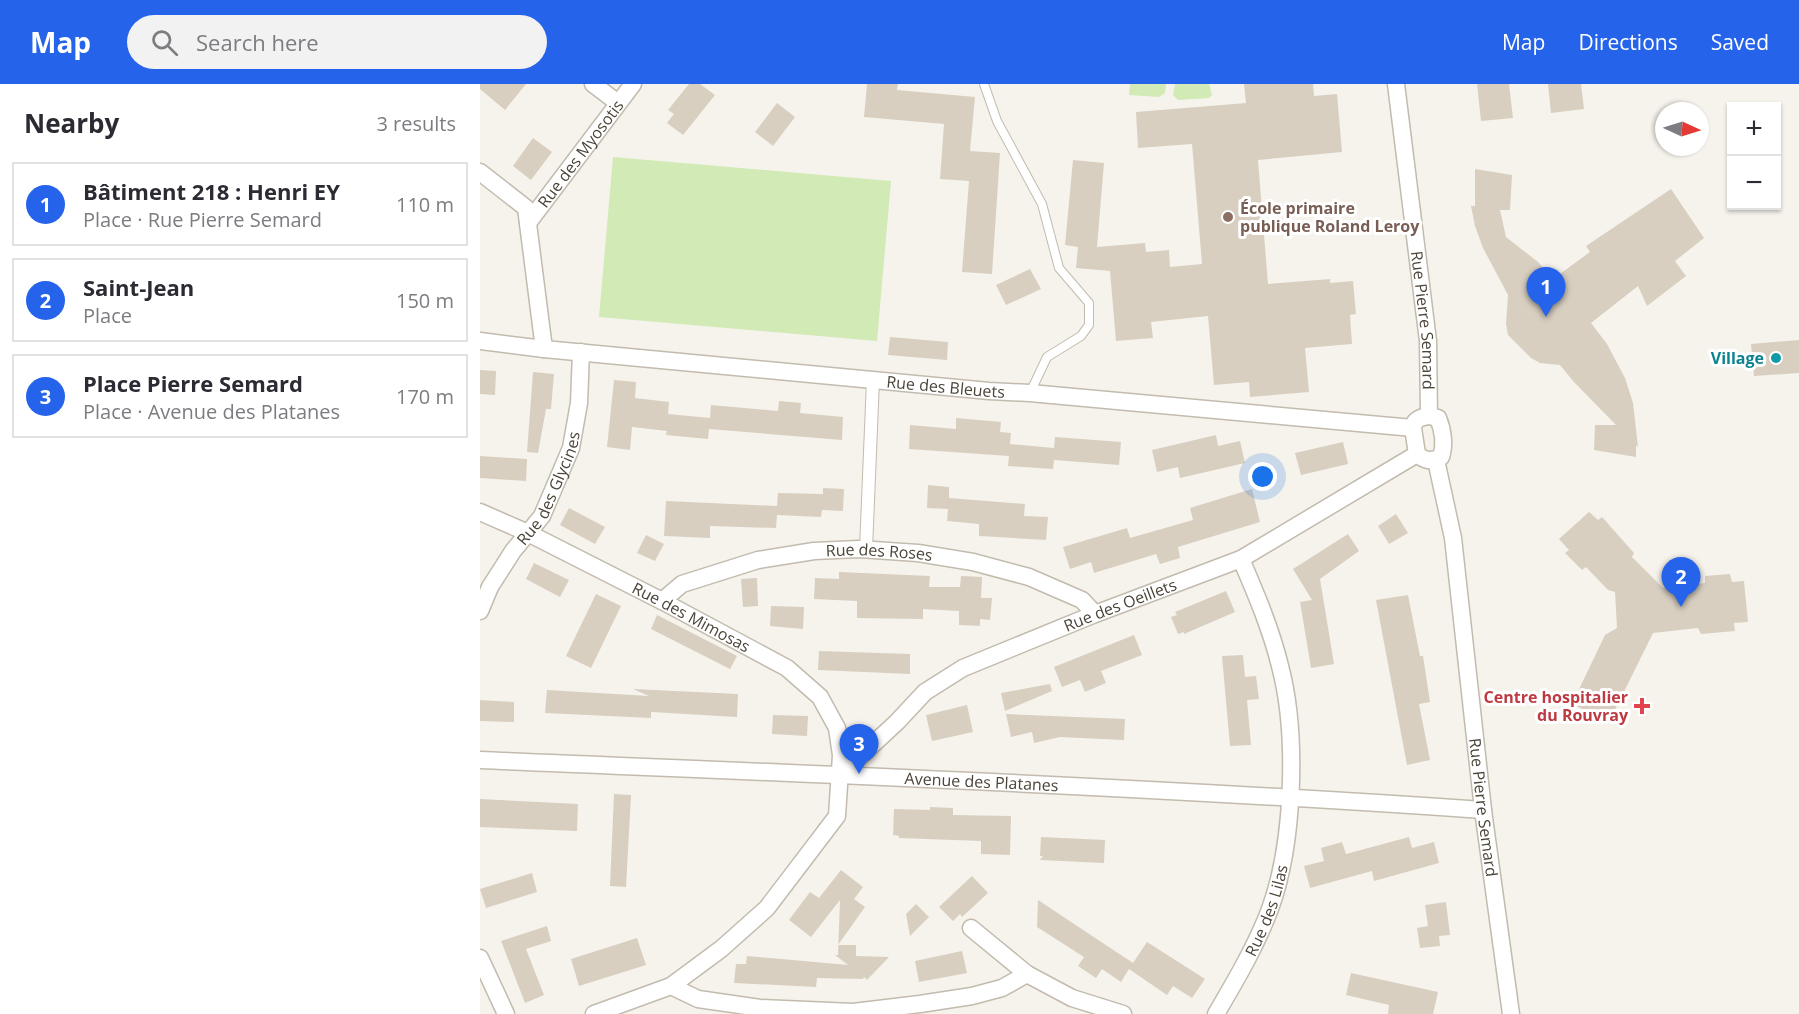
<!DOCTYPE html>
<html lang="en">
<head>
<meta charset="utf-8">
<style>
	body { margin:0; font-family:"Open Sans",sans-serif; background:#f2f2f3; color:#2b2b33 }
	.controls { position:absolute; right:18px; top:18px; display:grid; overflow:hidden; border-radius:0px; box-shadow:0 2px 4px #0004 }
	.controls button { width:54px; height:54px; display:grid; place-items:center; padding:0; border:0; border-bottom:2px solid #e1e1e2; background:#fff; color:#2b2b33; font:30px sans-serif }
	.compass { position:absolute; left:1175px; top:18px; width:54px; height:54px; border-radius:50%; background:#fff; box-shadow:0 2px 4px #0004; rotate:94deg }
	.you { position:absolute; left:783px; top:393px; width:21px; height:21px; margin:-15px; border:4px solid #fff; border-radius:50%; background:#1a73e8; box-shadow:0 0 0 9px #1a73e833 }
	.badge { display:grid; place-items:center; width:39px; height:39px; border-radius:50%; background:#2563eb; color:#fff; font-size:20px; font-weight:700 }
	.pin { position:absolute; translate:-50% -50px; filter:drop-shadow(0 2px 3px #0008) }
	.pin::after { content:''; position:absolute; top:32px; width:21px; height:18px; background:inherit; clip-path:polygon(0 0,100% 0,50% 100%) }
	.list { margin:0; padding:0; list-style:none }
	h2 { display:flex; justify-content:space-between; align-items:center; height:78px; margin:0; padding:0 24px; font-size:26px }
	h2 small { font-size:20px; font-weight:400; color:#7c7c81 }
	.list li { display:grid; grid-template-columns:39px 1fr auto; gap:18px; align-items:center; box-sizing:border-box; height:84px; margin:0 12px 12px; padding:0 12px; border:2px solid #e1e1e2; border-radius:0px }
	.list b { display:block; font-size:22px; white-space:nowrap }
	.list p { margin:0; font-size:20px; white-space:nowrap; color:#7c7c81 }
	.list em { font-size:20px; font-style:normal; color:#7c7c81 }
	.icon { flex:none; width:33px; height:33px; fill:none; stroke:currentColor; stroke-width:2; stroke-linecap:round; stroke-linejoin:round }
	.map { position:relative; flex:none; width:1319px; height:930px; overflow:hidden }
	header { display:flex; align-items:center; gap:36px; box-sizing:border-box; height:84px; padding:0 30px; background:#2563eb; color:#fff }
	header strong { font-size:28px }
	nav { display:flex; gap:33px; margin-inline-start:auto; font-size:21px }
	.search { width:420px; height:54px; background:#f2f2f3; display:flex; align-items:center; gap:15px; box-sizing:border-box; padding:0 21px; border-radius:33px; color:#7c7c81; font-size:22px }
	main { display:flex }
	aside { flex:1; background:#fff }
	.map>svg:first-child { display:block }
</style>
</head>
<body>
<header>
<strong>Map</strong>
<div class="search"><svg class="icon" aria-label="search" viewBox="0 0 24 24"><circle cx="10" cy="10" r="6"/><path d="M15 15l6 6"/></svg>Search here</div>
<nav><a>Map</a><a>Directions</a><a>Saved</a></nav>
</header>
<main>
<aside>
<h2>Nearby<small>3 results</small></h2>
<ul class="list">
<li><span class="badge">1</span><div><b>Bâtiment 218 : Henri EY</b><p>Place · Rue Pierre Semard</p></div><em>110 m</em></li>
<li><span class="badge">2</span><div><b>Saint-Jean</b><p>Place</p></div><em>150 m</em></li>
<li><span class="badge">3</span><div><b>Place Pierre Semard</b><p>Place · Avenue des Platanes</p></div><em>170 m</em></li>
</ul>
</aside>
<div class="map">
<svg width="1319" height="930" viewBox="0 0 1319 930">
	<rect width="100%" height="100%" fill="#f6f3ec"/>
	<!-- green -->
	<g fill="#d2eab5">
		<polygon points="650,0 686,0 685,9 679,13 649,11"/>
		<polygon points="695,0 729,0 732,11 729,14 698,16 693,11"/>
		<polygon points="133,73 411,97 397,257 119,233"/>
	</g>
	<!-- building -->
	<g fill="#d8cfc1">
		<polygon points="0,0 46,0 25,26 0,5"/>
		<polygon points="209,0 220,0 235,11 203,51 187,39 194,30 188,26"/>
		<polygon points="387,0 418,0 417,6 495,13 490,67 520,69 512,190 482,188 489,97 460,95 464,40 384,33"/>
		<polygon points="764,0 833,0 834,12 857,10 862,68 778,76 788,200 850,195 850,199 873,197 876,230 870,231 872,260 825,264 829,308 770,313 769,298 734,301 728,232 671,238 673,254 636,257 630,187 596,184 598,163 585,161 593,76 624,79 617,163 665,159 666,168 689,166 690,183 722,180 712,60 658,64 656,28 766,19"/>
		<polygon points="997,0 1029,0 1033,34 1001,37"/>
		<polygon points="1068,0 1101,0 1104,25 1071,29"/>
		<polygon points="297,19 315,33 293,62 275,48"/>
		<polygon points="53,54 72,68 51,96 33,82"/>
		<polygon points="995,85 1032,91 1030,126 1020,126 1026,153 1058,178 1073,195 1110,168 1106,162 1191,105 1224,154 1195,177 1206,192 1167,222 1158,202 1111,239 1127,260 1145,294 1153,319 1158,363 1156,361 1156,373 1114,366 1115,341 1136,341 1093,297 1080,281 1060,279 1051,274 1028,251 1026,240 1028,211 1003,164 995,142 991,122 995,122"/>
		<polygon points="550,185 561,205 526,221 516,201"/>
		<polygon points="410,253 468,258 467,276 408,271"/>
		<polygon points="1319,256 1319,289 1274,292 1271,260"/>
		<polygon points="0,286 16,287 15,311 0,310"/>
		<polygon points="53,288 74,290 71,325 66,325 58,369 47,368"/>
		<polygon points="134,296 156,298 155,314 189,318 188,330 230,334 231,321 298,327 299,317 321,319 320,329 363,333 362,356 229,345 228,355 186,351 187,347 152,343 150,366 127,363"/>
		<polygon points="476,334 521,338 520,348 531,349 529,372 530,360 574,364 575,353 641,358 639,381 574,376 573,385 528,382 529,372 429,365 430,341 476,345"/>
		<polygon points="736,351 738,362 760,357 765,379 700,394 698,383 677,388 672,366"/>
		<polygon points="863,358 868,380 821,391 815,369"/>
		<polygon points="0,372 47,375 46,397 0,394"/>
		<polygon points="448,401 469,403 469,414 545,420 544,432 568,433 566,456 499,452 499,440 467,437 468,425 447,424"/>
		<polygon points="343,404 364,405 363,427 342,426 341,433 297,431 296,444 230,442 230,454 184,452 186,417 297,422 298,409 343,410"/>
		<polygon points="772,405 780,438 698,463 700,474 680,480 676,470 614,489 611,478 590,485 583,463 647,444 650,454 713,436 710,424"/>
		<polygon points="89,424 125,443 115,460 80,441"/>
		<polygon points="1109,428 1118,436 1122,433 1154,469 1152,473 1183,504 1225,499 1225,492 1250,490 1252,498 1264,497 1268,538 1254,539 1255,547 1221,550 1218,544 1173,549 1129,638 1092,620 1125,551 1137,544 1135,508 1128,506 1106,483 1102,486 1085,469 1089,466 1079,455"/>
		<polygon points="916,430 928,449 909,460 898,442"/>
		<polygon points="868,450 879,467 840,495 854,580 831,584 820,518 832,516 813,485"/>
		<polygon points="166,451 184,460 175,477 157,469"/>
		<polygon points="54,479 89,496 80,513 46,495"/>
		<polygon points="359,488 450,492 449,503 480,503 481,492 502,493 501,514 512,514 510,536 500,535 500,542 479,541 479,527 443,525 443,535 377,534 377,517 334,515 335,494 359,495"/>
		<polygon points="277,494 278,522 263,523 261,495"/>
		<polygon points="746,507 755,528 704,550 704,548 698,550 691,533 697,531 695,528"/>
		<polygon points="116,510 141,522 111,584 86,572"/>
		<polygon points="928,511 940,572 943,572 950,618 939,620 950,676 927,681 896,516"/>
		<polygon points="291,522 324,523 323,545 290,542"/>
		<polygon points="177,531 257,572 250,585 171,545"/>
		<polygon points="654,551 662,571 621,587 626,599 605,608 600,596 582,603 574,583"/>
		<polygon points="339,567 430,570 430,590 338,586"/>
		<polygon points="763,571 765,593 776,592 779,615 767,616 771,661 750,662 742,572"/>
		<polygon points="570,600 572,607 525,627 521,609"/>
		<polygon points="153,605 258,610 257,633 171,628 171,634 65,629 67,606 169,612"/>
		<polygon points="0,616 34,618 34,638 0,637"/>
		<polygon points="487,621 493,648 452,657 446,631"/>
		<polygon points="526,630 645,635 644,656 580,653 554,659 552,648 531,653"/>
		<polygon points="293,631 328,632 327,652 292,650"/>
		<polygon points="134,710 151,711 146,803 130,802"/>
		<polygon points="0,715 98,720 97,747 0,743"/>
		<polygon points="450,723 473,724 473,731 531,732 530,771 501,770 501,757 419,754 419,752 413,751 414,725 450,726"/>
		<polygon points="561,753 625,756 624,779 560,776 563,772 560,772"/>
		<polygon points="929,753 932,764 954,758 959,779 894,797 892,787 830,804 824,782 844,777 841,764 862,758 866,770"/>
		<polygon points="361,786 383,803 374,815 385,823 358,861 376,861 376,872 409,873 387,896 384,893 383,895 337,894 336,903 254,899 256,880 266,880 267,872 368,881 355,871 358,871 360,816 331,853 309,836 330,808 339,814"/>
		<polygon points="52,789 57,808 6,824 0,805"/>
		<polygon points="492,792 508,809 482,833 480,830 473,837 459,823"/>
		<polygon points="558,816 653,879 667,858 725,895 712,914 693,902 687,911 649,885 641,898 622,885 616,894 598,882 604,873 557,843"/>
		<polygon points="966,818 970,851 959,852 960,862 940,864 937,844 948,842 945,821"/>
		<polygon points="436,820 449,833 430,852 426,830"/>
		<polygon points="67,842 71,857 46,865 64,911 45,919 21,857"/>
		<polygon points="157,854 166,881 99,902 91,875"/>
		<polygon points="482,867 487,889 439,898 435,877"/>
		<polygon points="871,889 958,908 953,930 908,930 909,921 866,911"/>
	</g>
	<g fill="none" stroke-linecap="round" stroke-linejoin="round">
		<defs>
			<polyline id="service" points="504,0 517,37 562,120 579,184 609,219 609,241 601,252 567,273 550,309"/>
			<polyline id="pedestrian" points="386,465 393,296"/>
			<g id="minor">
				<polyline points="113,0 138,19"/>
				<path id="s1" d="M916,0L948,257L949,332"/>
				<polyline points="0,88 46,124 64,265"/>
				<path id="s2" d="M48,139L153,0"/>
				<path id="s3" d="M0,257L64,265L509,307L550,309L933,344"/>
				<path d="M949,332L958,334C963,346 965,361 961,373C951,378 945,377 937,370L933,344C934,335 941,333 949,332Z"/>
				<path id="s4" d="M956,376L973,454L1003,726L1031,930"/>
				<path id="s5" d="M0,428L48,449L182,517L307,584L340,613L357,644L361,671L357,732L287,824L241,865L191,902L114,930"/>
				<path id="s6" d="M182,517L202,500L278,476L334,467L379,465L438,469L493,478L549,493L602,516L615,530"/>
				<path id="s7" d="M0,527L10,503L33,467L62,432L91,364L99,319L101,268"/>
				<path id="s8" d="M0,676C335,690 669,703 1003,726"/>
				<path id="s9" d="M360,691L417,638L445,608L483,584L615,530L761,475L937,370"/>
				<polyline points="491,844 547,890 592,914 643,930"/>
				<polyline points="0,874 26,930"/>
				<polyline points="191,902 218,915 280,924 373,928 440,920 492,912 522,904 547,890"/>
				<path id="s10" d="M736,930C756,896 776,862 790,825C814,759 818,650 800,582C791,545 776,510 761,475"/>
			</g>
		</defs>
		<!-- service casing -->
		<use href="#service" stroke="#c2bbae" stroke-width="10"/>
		<!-- pedestrian casing -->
		<use href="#pedestrian" stroke="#c2bbae" stroke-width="14"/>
		<!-- minor casing -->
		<use href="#minor" stroke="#c2bbae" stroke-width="19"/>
		<!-- service -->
		<use href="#service" stroke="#fff" stroke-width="8"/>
		<!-- pedestrian -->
		<use href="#pedestrian" stroke="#fff" stroke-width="12"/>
		<!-- minor -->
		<use href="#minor" stroke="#fff" stroke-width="16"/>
	</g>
	<!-- markers -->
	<circle fill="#8d6e63" stroke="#fff" stroke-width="2" cx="748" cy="133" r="6"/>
	<circle fill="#0f9aa8" stroke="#fff" stroke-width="2" cx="1296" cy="274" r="6"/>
	<path fill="#e0444e" stroke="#fff" stroke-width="2" d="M1159 613h6v6h6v6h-6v6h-6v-6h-6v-6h6z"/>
	<g text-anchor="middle" stroke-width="6" stroke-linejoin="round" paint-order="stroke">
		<!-- street labels -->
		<g font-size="16" fill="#4b4439" stroke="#fff">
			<text dy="6" stroke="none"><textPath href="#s2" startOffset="87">Rue des Myosotis</textPath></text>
			<text dy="6" stroke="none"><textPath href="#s1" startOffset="238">Rue Pierre Semard</textPath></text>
			<text dy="6" stroke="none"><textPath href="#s3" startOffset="468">Rue des Bleuets</textPath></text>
			<text dy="6" stroke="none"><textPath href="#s7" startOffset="142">Rue des Glycines</textPath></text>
			<text dy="6" stroke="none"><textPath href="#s6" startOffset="228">Rue des Roses</textPath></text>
			<text dy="6" stroke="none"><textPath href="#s9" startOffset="333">Rue des Oeillets</textPath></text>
			<text dy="6" stroke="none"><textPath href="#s5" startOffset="236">Rue des Mimosas</textPath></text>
			<text dy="6" stroke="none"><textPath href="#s8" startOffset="502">Avenue des Platanes</textPath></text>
			<text dy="6" stroke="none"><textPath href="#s4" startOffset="351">Rue Pierre Semard</textPath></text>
			<text dy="6" stroke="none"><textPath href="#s10" startOffset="116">Rue des Lilas</textPath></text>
		</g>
		<!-- education labels -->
		<g font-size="16" font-weight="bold" fill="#785e54" stroke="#fff" text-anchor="start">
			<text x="760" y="130">École primaire<tspan x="760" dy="18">publique Roland Leroy</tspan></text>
		</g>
		<!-- culture labels -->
		<g font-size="16" font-weight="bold" fill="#0d838f" stroke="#fff" text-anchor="end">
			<text x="1284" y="280">Village</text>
		</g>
		<!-- health labels -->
		<g font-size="16" font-weight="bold" fill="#be3a42" stroke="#fff" text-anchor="end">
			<text x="1148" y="619">Centre hospitalier<tspan x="1148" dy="18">du Rouvray</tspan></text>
		</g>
	</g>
</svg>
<div class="controls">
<button>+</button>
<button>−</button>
</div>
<svg class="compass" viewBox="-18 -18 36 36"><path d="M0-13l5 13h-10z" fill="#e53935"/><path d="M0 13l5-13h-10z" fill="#7c7c81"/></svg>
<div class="you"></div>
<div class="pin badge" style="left:1066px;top:233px">1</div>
<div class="pin badge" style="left:1201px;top:523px">2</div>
<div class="pin badge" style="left:379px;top:690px">3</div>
</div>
</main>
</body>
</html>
